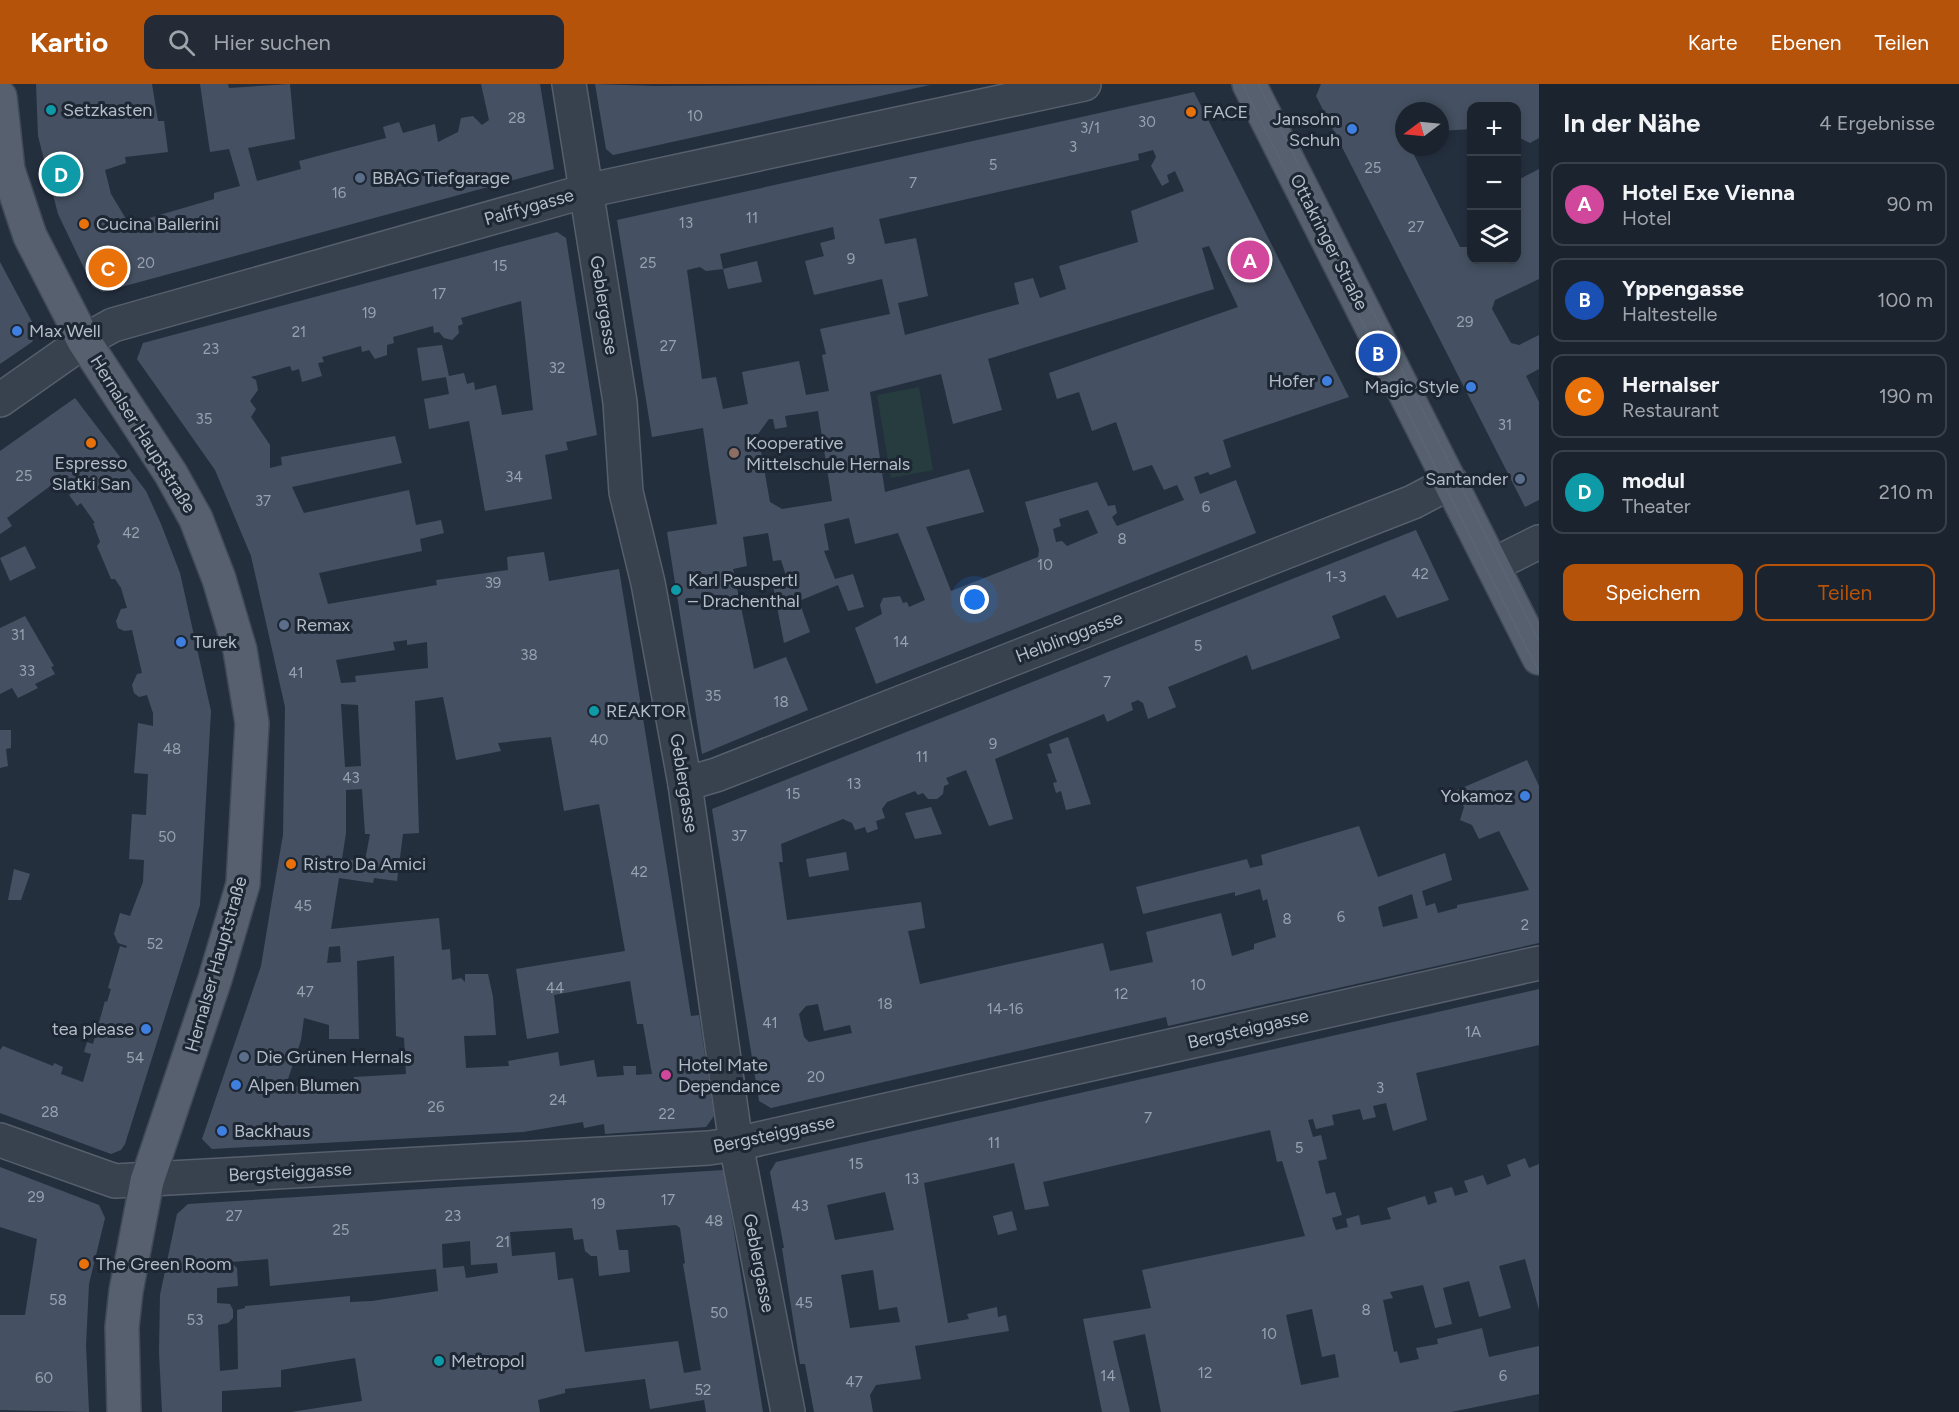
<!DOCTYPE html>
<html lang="de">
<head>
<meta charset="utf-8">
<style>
	body { margin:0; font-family:Figtree,sans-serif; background:#242b36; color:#f1f3f6 }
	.controls { position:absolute; right:18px; top:18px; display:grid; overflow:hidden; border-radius:12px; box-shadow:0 3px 9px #0003 }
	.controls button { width:54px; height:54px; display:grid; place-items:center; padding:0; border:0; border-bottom:2px solid #39404a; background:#1b232e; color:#f1f3f6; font:30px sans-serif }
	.compass { position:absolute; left:1395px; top:18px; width:54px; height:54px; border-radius:50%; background:#1b232e; box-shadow:0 3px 9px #0003; rotate:254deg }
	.you { position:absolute; left:975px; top:516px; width:21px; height:21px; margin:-15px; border:4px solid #fff; border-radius:50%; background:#1a73e8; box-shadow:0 0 0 9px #1a73e833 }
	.badge { display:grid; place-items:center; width:39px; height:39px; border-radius:50%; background:#b45309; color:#fff; font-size:20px; font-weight:700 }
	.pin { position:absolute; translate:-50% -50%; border:3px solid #fff; box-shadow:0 2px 6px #0006 }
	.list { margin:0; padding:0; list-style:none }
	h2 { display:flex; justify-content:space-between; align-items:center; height:78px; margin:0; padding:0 24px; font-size:26px }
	h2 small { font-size:20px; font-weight:400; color:#a0a4aa }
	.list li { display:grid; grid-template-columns:39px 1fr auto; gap:18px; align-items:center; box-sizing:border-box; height:84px; margin:0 12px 12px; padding:0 12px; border:2px solid #39404a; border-radius:12px }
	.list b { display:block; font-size:22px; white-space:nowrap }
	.list p { margin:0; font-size:20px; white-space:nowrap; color:#a0a4aa }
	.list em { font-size:20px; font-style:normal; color:#a0a4aa }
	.actions { display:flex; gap:12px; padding:18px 24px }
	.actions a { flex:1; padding:14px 0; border:2px solid #b45309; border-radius:12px; text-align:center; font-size:21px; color:#b45309 }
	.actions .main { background:#b45309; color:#fff }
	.icon { flex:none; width:33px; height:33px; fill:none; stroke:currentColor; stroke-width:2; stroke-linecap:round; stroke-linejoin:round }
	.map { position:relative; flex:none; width:1539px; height:1328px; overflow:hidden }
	header { display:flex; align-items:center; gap:36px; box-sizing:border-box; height:84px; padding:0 30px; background:#b45309; color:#fff }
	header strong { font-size:28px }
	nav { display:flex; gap:33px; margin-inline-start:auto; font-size:21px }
	.search { width:420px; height:54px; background:#242b36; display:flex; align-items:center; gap:15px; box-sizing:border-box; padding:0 21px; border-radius:12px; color:#a0a4aa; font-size:22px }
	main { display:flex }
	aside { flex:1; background:#1b232e }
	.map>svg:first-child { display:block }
</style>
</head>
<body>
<header>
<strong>Kartio</strong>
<div class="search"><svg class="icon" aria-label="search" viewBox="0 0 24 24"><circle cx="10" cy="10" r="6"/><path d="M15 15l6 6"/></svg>Hier suchen</div>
<nav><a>Karte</a><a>Ebenen</a><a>Teilen</a></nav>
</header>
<main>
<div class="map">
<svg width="1539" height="1328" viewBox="0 0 1539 1328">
	<rect width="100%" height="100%" fill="#242f3e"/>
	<!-- green -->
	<polygon fill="#263c3f" points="919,303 933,386 891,394 877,311"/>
	<!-- building -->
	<g fill="#455162" fill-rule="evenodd">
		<polygon points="36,0 152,0 158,37 164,37 168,68 125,73 126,79 105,86 111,110 129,140 214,115 214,109 240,102 229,65 210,68 200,0 228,0 229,4 290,0 295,55 248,64 257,97 301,85 299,77 386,54 383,43 399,38 403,49 435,40 438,58 458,48 461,34 473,32 482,41 489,36 481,0 540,0 554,85 103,208 93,203 58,130 38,52"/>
		<polygon points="595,0 654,2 930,1 613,71 606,65"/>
		<polygon points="1321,0 1539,0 1539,54 1530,59 1516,52 1516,22 1472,22 1472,45 1440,47 1440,27 1404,27 1403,49 1404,63 1410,63 1460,163 1472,163 1472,176 1516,176 1516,141 1521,139 1516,130 1516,97 1539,85 1539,195 1495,216 1492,225 1511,259 1519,261 1539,251 1539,285 1526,292 1539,318 1539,416 1525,423 1316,12"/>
		<path d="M1194,8L1349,313L1223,356L1231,383L1210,391L1208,388L1194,393L1200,410L1236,396L1256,449L876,600L855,544L882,530L880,521L883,514L900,512L903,519L907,518L909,523L925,516L898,449L855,460L849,434L824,440L829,466L824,467L835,495L853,490L864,523L848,527L838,501L799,517L810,548L784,559L773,502L788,498L781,476L773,477L768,449L743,453L747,482L733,485L754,585L786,573L808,626L702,670L667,448L717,440L703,344L652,353L617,136ZM1153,66L1156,73L1151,82L1162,102L1169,98L1167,91L1175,87L1184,107L1131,127L1138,158L1059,182L1066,205L1040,214L1033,194L1014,199L1019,220L905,251L898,219L928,212L916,154L885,160L879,135L1139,76L1138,70ZM833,143L835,155L820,159L824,172L805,177L814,211L882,195L890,230L820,245L826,270L822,271L829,307L806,311L799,277L742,288L748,320L723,325L716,293L702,295L687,186L700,183L706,187L723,185L720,170ZM1209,162L1238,223L1049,289L1057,315L1079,308L1092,347L1116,338L1133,387L1152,381L1164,406L1177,401L1184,416L1117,442L1112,433L1117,429L1115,421L1108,422L1097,398L1025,418L1039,466L1038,473L951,507L926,443L984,428L969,385L885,408L870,308L941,290L953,340L1002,326L988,275L1214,205L1202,164ZM818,327L832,417L782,425L770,418L758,350L769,335H773L775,345L787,343L785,332ZM1088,426L1098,449L1067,462L1062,457L1056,458L1053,445L1061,442L1059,435Z"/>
		<path d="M557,148L566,154L597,351L566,358L568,366L545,371L552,415L485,427L469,337L429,345L424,315L449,310L446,293L422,297L417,264L442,261L449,292L464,289L467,300L474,298L475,306L496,301L502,331L533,326L521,217L461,234L463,240L458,242L459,249L452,256L444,254L439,248L434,249L433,242L393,253L394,259L387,261V271L375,275L369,266L362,268L361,262L322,273L324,278L318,279L322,292L302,298L299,285L292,287L290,282L251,293L256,296L258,306L250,317L256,325L251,333L270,361V384L282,381L281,373L395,352L402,379L292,403L304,429L409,406L416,441L441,436L444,449L420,455L422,467L319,489L328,520L437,501L436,496L508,486L507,473L544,468L549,497L619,485L691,932L699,931L714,1032L706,1043L605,1050L604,1040L584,1044L583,1038L523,1048L212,1065L202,1055L261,882L273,809L283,751L285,623L251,472L215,386L137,275L143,259ZM407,556V561L427,558L428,584L355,592L356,598L341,599L336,576L395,566L393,558ZM443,613L456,676L501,667L498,659L551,653L564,727L599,720L625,867L516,885L527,955L559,949L554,911L630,897L637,940H643L652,990L636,991V982H623L624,991L597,993L594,976L560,982L558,968L508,977L509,982L466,984L464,952L496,951L493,913L488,890H465V898L461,894L452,896L450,865L442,866L439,834L331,845L339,794L373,799L374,794L397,797L403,750L419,749L415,617ZM341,620L358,621L361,682L345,683ZM362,705L365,750H370L365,777L342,775L346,749V706ZM340,862L341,878L327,879L329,863ZM394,872L396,952L404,954L406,990L354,993V998L296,1002L288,995L301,956L304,934L329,941V955H359L357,877Z"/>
		<polygon points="757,177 762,198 728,205 723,185"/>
		<polygon points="0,178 38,249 32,258 0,280"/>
		<polygon points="75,314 146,407 161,440 180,489 211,627 200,821 125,1060 121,1066 111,1070 0,1029 0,966 3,962 53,982 54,979 63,983 61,990 83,998 91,970 84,968 87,958 93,960 105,917 107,918 111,905 108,904 120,862 126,864 127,862 118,859 114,850 120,829 130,832 143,798 144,776 129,775 132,730 146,731 148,690 134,689 138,639 153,642 153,629 147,611 139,613 134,609 132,601 137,590 142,589 132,546 124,547 118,544 116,537 121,525 127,524 121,504 115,495 111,495 97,462 100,458 93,439 95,439 81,419 77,422 69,411 73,408 60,390 50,396 53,400 7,434 12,442 0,450 0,367"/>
		<path d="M1416,446L1449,516L1397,534L1385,511L1332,532L1340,554L1252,586L1247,571L1168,603L1176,623L1148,635L1143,619L1138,616L1131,619L1133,626L1107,638L1104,630L995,675L1013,735L989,742L966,686L946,694L949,700L944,702L943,710L937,715H928L923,709L918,711L915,707L887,718L882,725L885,734L876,737L878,745L867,749L865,743L855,746L852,739L843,735L781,760L783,778H779L787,836L921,818L925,844L908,847L920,900L1103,859L1110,887L1153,878L1146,848L1221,829L1232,872L1254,865V860L1276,853L1267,815L1263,817L1260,805L1235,812V808L1143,830L1136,803L1247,775L1250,784L1263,781L1261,771L1359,742L1378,793L1445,769L1452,796L1422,807L1426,822L1435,819L1438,829L1457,824V821L1529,806L1499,747L1479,755L1472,741L1460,736L1464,723L1455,707L1527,676L1539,702V859L1168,942L1166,933L771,1024L759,1017L712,725ZM1412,810L1418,834L1383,843L1378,823ZM818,920L824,947L850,941L852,949L809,958L804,953L799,930L806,922Z"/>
		<polygon points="25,462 36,484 10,497 0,474"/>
		<polygon points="25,532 54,582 51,583 55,590 35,600 38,604 18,614 12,604 0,610 0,544"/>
		<polygon points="0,646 11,646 11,664 6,665 8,682 0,684"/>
		<polygon points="1068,653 1091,720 1066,726 1061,707 1056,709 1053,699 1057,698 1047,670 1052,669 1049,660"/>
		<polygon points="931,723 942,750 915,755 905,729"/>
		<polygon points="846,768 849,786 809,793 806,775"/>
		<polygon points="14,785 30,790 21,816 8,816"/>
		<path d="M1539,905V961L1416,989L1427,1036L1393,1047L1386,1019L1373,1022L1376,1033L1363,1036L1360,1025L1332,1031L1334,1041L1316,1045L1313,1035L1308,1036L1313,1053L1321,1051L1327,1075L1318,1077L1326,1110L1335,1108L1342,1131L1332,1134L1336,1146L1348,1143L1346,1135L1359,1131L1361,1141L1391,1135L1387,1124L1425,1112L1428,1121L1437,1118L1434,1108L1452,1103L1455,1112L1468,1108L1464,1097L1483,1091L1487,1101L1511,1092L1507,1081L1525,1074L1529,1084L1539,1080V1226L1525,1175L1499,1182L1511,1224L1479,1233L1469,1197L1443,1204L1452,1240L1435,1244L1423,1201L1390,1208L1393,1214L1383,1216L1394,1268L1397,1267L1400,1279L1419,1275L1416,1264L1438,1260L1437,1255L1482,1244L1489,1273L1539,1262V1310L1451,1328H1161L1145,1250L1113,1257L1130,1328H1102L1083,1235L1151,1224L1142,1186L1305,1152L1282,1077L1277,1078L1270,1046L1043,1098L1049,1122L1025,1126L1014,1079L924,1099L948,1239L969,1235L967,1230L997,1223L998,1233L1006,1231L1009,1247L915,1262L921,1295L876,1301L870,1311L873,1328H814L805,1280H800L782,1164H784L770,1088L776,1078ZM885,1108L894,1146L835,1156L827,1121ZM873,1186L879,1226L897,1223L900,1238L850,1244L841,1191ZM1312,1225L1322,1273L1335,1270L1339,1293L1301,1301L1286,1231Z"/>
		<polygon points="0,1083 99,1121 105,1134 89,1200 86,1261 89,1328 0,1326 0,1231 25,1231 37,1155 0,1143"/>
		<path d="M724,1086L763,1328H706L704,1316L650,1325L645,1295L565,1305V1309L538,1316L540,1328H291L362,1317L355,1274L281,1286V1303L222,1307V1328H162L159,1268L160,1211L177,1130L188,1120ZM676,1141L680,1144L685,1179L683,1180L701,1286L684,1289L678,1257L585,1268L573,1194L558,1196L555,1168L512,1172L510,1148L572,1144L574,1156L583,1155L585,1167L591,1172H597L599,1192L630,1188L628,1166H619L616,1146ZM470,1157L471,1181L497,1179L498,1189L466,1194L464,1182L443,1184L442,1160ZM268,1175L270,1202L436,1185L438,1207L372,1217L350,1218V1212L245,1222V1224L237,1226L238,1285L220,1287L218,1241L228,1239L233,1234V1226L230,1220L217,1219V1204L238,1202L237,1184L231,1178Z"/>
		<polygon points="1012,1127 1017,1146 998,1151 993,1132"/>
	</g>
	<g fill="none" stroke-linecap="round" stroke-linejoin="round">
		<defs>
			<g id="minor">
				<polyline points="569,0 620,318 626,408 648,499 685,700 736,1060 788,1328"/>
				<polyline points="0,316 84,257 113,241 586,107 1084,0"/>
				<polyline points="1493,481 1539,458"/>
				<polyline points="685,700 716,691 1413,418 1451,398"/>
				<polyline points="0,1056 115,1097 709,1064 736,1060 1539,879"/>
			</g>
			<g id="major">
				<polyline points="1249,0 1539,574"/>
				<polyline points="0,13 8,86 30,152 84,257 171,390 196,435 219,495 240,566 252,639 243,800 215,895 147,1097 126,1207 122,1243 124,1328"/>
			</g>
		</defs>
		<!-- minor casing -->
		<use href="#minor" stroke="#565f6c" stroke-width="36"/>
		<!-- major casing -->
		<use href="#major" stroke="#414a57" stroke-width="36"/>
		<!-- minor -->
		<use href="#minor" stroke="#38414e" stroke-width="33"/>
		<!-- major -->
		<use href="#major" stroke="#56606e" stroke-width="33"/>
		<!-- tram -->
		<g stroke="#5a6575" stroke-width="1.5">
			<polyline points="1242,0 1539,588"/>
			<polyline points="1258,0 1539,557"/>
		</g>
	</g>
	<!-- markers -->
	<g fill="#0f9aa8" stroke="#1d2633" stroke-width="2">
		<circle cx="51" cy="26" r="6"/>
		<circle cx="676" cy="506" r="6"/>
		<circle cx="594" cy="627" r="6"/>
		<circle cx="439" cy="1277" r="6"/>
	</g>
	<g fill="#e8710a" stroke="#1d2633" stroke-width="2">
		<circle cx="1191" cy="28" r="6"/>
		<circle cx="84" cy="140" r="6"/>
		<circle cx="91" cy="359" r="6"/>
		<circle cx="291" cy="780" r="6"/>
		<circle cx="84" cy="1180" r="6"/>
	</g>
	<g fill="#3f7fe0" stroke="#1d2633" stroke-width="2">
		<circle cx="1352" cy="45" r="6"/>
		<circle cx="17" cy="247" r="6"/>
		<circle cx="1327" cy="297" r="6"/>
		<circle cx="1471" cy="303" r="6"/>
		<circle cx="181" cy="558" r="6"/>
		<circle cx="1525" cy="712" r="6"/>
		<circle cx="146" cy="945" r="6"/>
		<circle cx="236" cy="1001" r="6"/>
		<circle cx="222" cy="1047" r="6"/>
	</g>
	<g fill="#5c6f8a" stroke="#1d2633" stroke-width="2">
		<circle cx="360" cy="94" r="6"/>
		<circle cx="1520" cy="395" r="6"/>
		<circle cx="284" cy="541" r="6"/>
		<circle cx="244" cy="973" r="6"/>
	</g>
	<circle fill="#8d6e63" stroke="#1d2633" stroke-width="2" cx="734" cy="369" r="6"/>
	<circle fill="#d1479c" stroke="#1d2633" stroke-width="2" cx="666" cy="991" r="6"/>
	<g text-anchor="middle" stroke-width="6" stroke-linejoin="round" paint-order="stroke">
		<!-- number labels -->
		<g font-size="15" fill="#98a1af">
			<text x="695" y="37">10</text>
			<text x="517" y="39">28</text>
			<text x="1147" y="43">30</text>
			<text x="1090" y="49">3/1</text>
			<text x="1073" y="68">3</text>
			<text x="993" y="86">5</text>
			<text x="1373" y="89">25</text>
			<text x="913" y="104">7</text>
			<text x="339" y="114">16</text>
			<text x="752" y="139">11</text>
			<text x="686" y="144">13</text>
			<text x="1416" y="148">27</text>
			<text x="851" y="180">9</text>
			<text x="146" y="184">20</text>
			<text x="648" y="184">25</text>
			<text x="500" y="187">15</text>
			<text x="439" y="215">17</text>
			<text x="369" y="234">19</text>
			<text x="1465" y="243">29</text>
			<text x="299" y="253">21</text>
			<text x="668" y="267">27</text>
			<text x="211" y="270">23</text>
			<text x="557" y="289">32</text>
			<text x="204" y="340">35</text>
			<text x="1505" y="346">31</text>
			<text x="24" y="397">25</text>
			<text x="514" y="398">34</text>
			<text x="263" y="422">37</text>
			<text x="1206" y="428">6</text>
			<text x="131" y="454">42</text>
			<text x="1122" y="460">8</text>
			<text x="1045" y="486">10</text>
			<text x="1420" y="495">42</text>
			<text x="1336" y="498">1-3</text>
			<text x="493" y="504">39</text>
			<text x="18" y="556">31</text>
			<text x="901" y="563">14</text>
			<text x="1198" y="567">5</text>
			<text x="529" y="576">38</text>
			<text x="27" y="592">33</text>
			<text x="296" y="594">41</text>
			<text x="1107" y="603">7</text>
			<text x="713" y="617">35</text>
			<text x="781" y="623">18</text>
			<text x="599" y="661">40</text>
			<text x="993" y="665">9</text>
			<text x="172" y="670">48</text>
			<text x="922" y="678">11</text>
			<text x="351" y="699">43</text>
			<text x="854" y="705">13</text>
			<text x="793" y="715">15</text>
			<text x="739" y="757">37</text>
			<text x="167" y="758">50</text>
			<text x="639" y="793">42</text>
			<text x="303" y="827">45</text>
			<text x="1341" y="838">6</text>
			<text x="1287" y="840">8</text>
			<text x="1525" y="846">2</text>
			<text x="155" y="865">52</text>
			<text x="1198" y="906">10</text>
			<text x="555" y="909">44</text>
			<text x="305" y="913">47</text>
			<text x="1121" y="915">12</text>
			<text x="885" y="925">18</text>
			<text x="1005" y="930">14-16</text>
			<text x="770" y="944">41</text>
			<text x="1473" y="953">1A</text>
			<text x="135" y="979">54</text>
			<text x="816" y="998">20</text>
			<text x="1380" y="1009">3</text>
			<text x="558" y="1021">24</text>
			<text x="436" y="1028">26</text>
			<text x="50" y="1033">28</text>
			<text x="667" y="1035">22</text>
			<text x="1148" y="1039">7</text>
			<text x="994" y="1064">11</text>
			<text x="1299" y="1069">5</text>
			<text x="856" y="1085">15</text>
			<text x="912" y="1100">13</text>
			<text x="36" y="1118">29</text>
			<text x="668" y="1121">17</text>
			<text x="598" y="1125">19</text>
			<text x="800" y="1127">43</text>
			<text x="234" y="1137">27</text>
			<text x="453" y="1137">23</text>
			<text x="714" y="1142">48</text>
			<text x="341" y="1151">25</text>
			<text x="503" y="1163">21</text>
			<text x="58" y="1221">58</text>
			<text x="804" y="1224">45</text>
			<text x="1366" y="1231">8</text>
			<text x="719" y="1234">50</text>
			<text x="195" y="1241">53</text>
			<text x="1269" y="1255">10</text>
			<text x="1205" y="1294">12</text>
			<text x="1108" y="1297">14</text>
			<text x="1503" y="1297">6</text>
			<text x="44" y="1299">60</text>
			<text x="854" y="1303">47</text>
			<text x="703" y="1311">52</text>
		</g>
		<!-- poi labels -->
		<g font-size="18" fill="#b4bcc9" stroke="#1d2633" text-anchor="start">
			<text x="63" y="32">Setzkasten</text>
			<text x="1203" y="34">FACE</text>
			<text x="1340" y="41" text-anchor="end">Jansohn<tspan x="1340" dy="21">Schuh</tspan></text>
			<text x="372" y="100">BBAG Tiefgarage</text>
			<text x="96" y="146">Cucina Ballerini</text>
			<text x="29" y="253">Max Well</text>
			<text x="1315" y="303" text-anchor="end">Hofer</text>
			<text x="1459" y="309" text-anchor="end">Magic Style</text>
			<text x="746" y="365">Kooperative<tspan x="746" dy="21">Mittelschule Hernals</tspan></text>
			<text x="91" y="385" text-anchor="middle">Espresso<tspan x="91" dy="21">Slatki San</tspan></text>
			<text x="1508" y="401" text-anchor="end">Santander</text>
			<text x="688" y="502">Karl Pauspertl<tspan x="688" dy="21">– Drachenthal</tspan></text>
			<text x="296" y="547">Remax</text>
			<text x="193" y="564">Turek</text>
			<text x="606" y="633">REAKTOR</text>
			<text x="1513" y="718" text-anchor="end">Yokamoz</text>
			<text x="303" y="786">Ristro Da Amici</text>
			<text x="134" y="951" text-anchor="end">tea please</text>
			<text x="256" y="979">Die Grünen Hernals</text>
			<text x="678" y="987">Hotel Mate<tspan x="678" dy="21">Dependance</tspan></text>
			<text x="248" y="1007">Alpen Blumen</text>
			<text x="234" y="1053">Backhaus</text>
			<text x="96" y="1186">The Green Room</text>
			<text x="451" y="1283">Metropol</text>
		</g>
		<!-- street labels -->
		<g font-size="18" fill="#b4bcc9" stroke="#1d2633">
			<text transform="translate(529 123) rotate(-16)" y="6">Palffygasse</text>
			<text transform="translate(1329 158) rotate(63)" y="6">Ottakringer Straße</text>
			<text transform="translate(604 221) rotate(81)" y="6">Geblergasse</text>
			<text transform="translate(143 350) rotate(58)" y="6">Hernalser Hauptstraße</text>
			<text transform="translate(1069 553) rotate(-21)" y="6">Helblinggasse</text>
			<text transform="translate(684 699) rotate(81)" y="6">Geblergasse</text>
			<text transform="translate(216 880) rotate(-74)" y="6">Hernalser Hauptstraße</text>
			<text transform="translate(1248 945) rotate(-13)" y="6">Bergsteiggasse</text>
			<text transform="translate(774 1050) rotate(-12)" y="6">Bergsteiggasse</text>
			<text transform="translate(290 1088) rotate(-3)" y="6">Bergsteiggasse</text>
			<text transform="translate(759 1179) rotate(79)" y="6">Geblergasse</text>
		</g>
	</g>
</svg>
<div class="controls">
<button>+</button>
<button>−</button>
<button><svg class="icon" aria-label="layers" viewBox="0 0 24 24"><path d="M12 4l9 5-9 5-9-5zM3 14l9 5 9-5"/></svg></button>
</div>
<svg class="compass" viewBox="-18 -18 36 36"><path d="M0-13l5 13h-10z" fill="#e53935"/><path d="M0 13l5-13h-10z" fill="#a0a4aa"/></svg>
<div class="you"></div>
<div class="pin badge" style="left:1250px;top:176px;background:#d1479c">A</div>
<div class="pin badge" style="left:1378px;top:269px;background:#1a4fb4">B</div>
<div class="pin badge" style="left:108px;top:184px;background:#e8710a">C</div>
<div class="pin badge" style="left:61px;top:90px;background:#0f9aa8">D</div>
</div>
<aside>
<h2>In der Nähe<small>4 Ergebnisse</small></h2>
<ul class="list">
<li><span class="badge" style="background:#d1479c">A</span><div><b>Hotel Exe Vienna</b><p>Hotel</p></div><em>90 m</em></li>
<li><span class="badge" style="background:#1a4fb4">B</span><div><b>Yppengasse</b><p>Haltestelle</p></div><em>100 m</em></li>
<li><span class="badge" style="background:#e8710a">C</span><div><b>Hernalser</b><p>Restaurant</p></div><em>190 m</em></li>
<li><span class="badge" style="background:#0f9aa8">D</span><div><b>modul</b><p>Theater</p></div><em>210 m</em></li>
</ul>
<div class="actions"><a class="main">Speichern</a><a>Teilen</a></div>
</aside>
</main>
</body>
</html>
